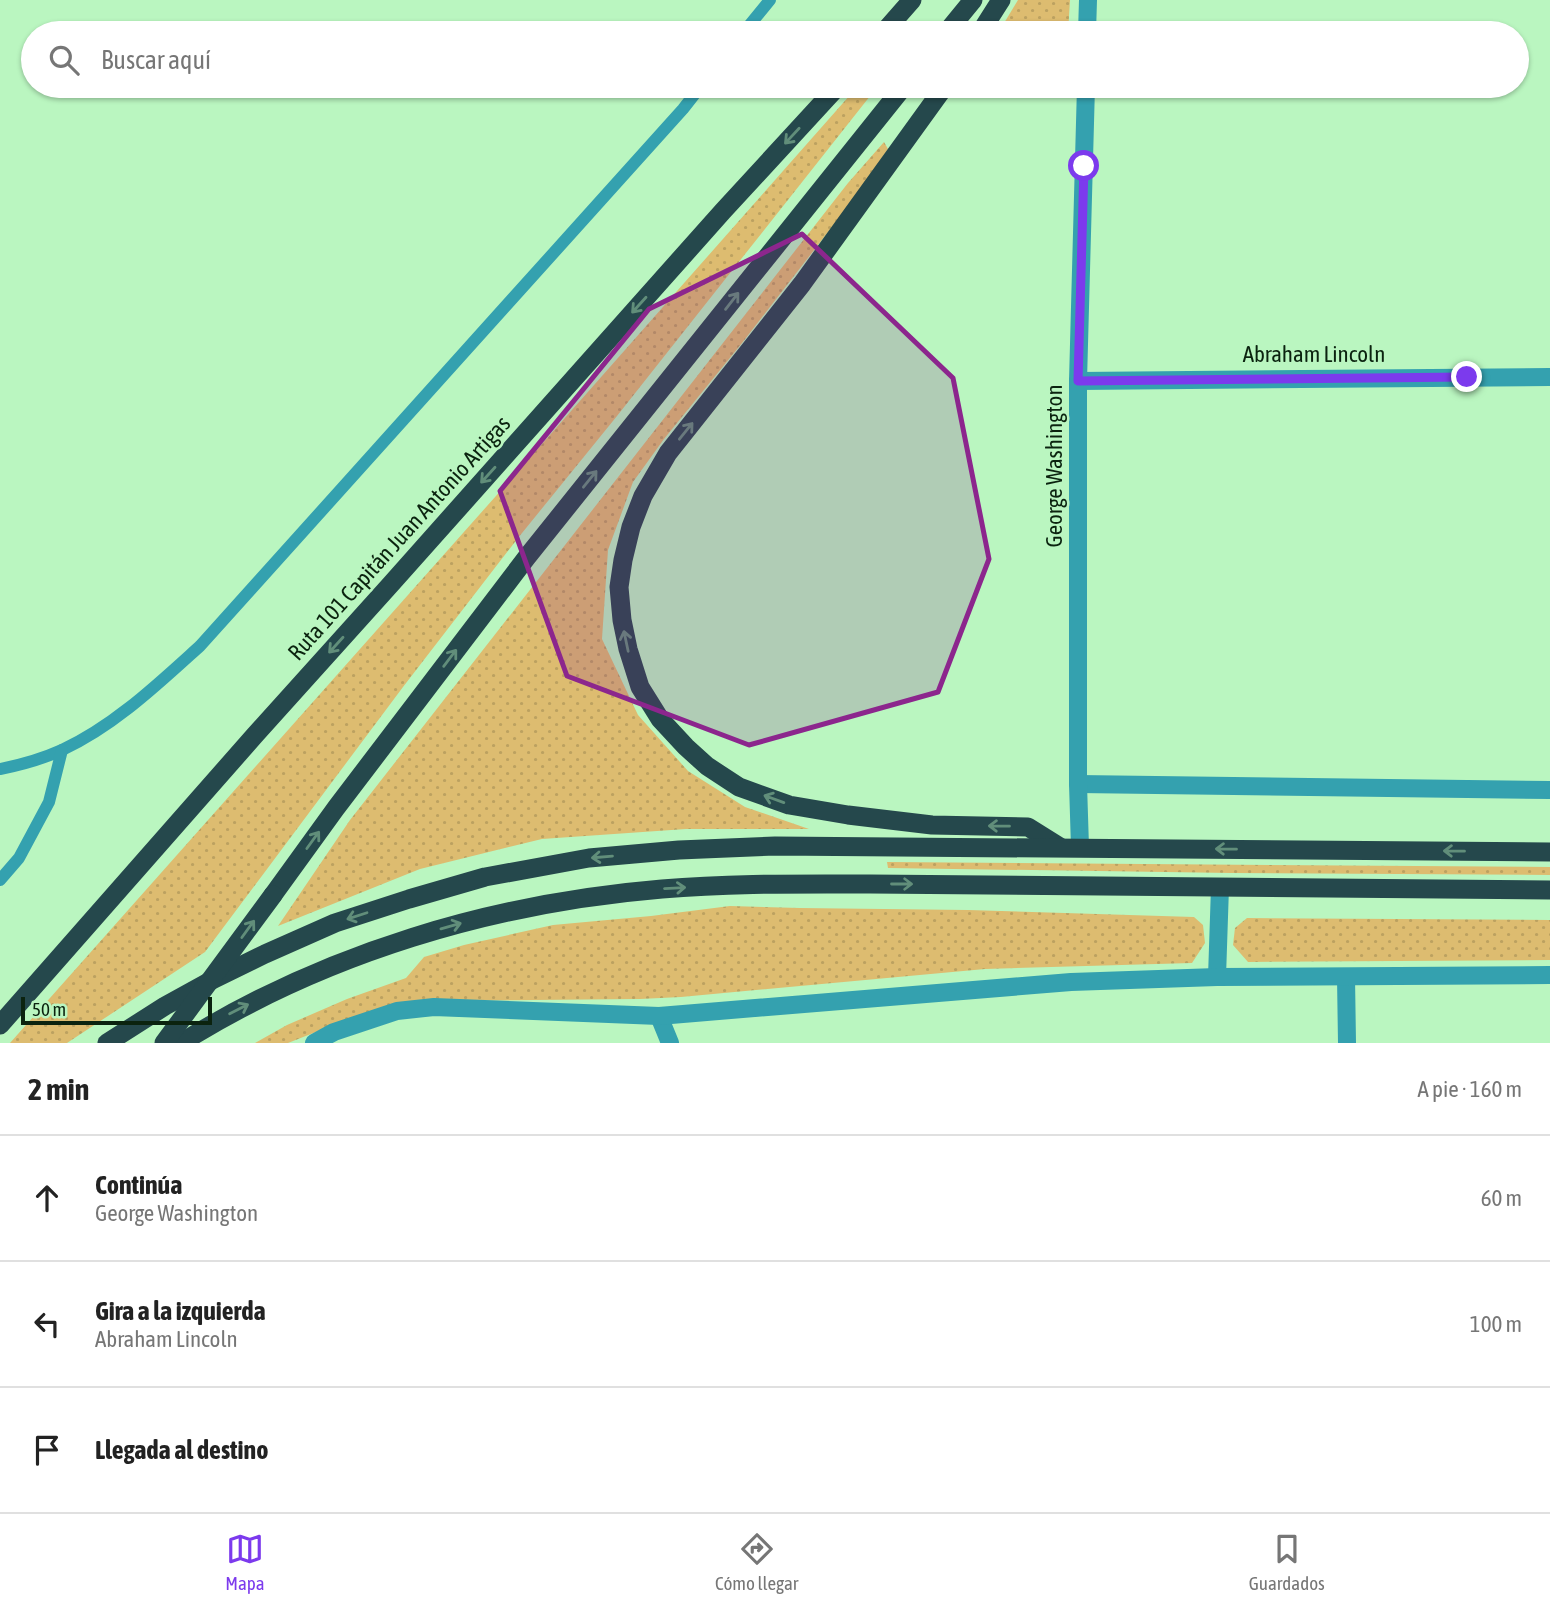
<!DOCTYPE html>
<html lang="es">
<head>
<meta charset="utf-8">
<style>
	body { margin:0; font-family:"Asap Condensed",sans-serif; background:#f6f6f6; color:#222 }
	.scale { position:absolute; left:21px; bottom:18px; width:191px; box-sizing:border-box; padding-left:7px; border:4px solid #0b230f; border-top:0; font-size:19px; line-height:24px; white-space:nowrap; color:#0b230f; -webkit-text-stroke:5px #baf6c0; paint-order:stroke }
	.stop { position:absolute; width:21px; height:21px; margin:-16px; border:5px solid #7c3aed; border-radius:50%; background:#fff }
	.stop.end { background:#7c3aed; border-color:#fff; box-shadow:0 2px 7px #0008 }
	.list { margin:0; padding:0; list-style:none }
	h2 { display:flex; justify-content:space-between; align-items:center; height:91px; margin:0; padding:0 28px; font-size:30px }
	h2 small { font-size:23px; font-weight:400; color:#767676 }
	.list li { display:grid; grid-template-columns:46px 1fr auto; gap:21px; align-items:center; box-sizing:border-box; height:126px; padding:0 28px; border-top:2px solid #e0e0e0 }
	.list b { display:block; font-size:26px; white-space:nowrap }
	.list p { margin:0; font-size:23px; white-space:nowrap; color:#767676 }
	.list em { font-size:23px; font-style:normal; color:#767676 }
	.icon { flex:none; width:38px; height:38px; fill:none; stroke:currentColor; stroke-width:2; stroke-linecap:round; stroke-linejoin:round }
	.map { position:relative; flex:none; width:1550px; height:1043px; overflow:hidden }
	.search { position:absolute; background:#fff; box-shadow:0 2px 5px #0004; left:21px; right:21px; top:21px; height:77px; display:flex; align-items:center; gap:18px; box-sizing:border-box; padding:0 24px; border-radius:38px; color:#767676; font-size:26px }
	.sheet { height:469px; background:#fff }
	nav { display:flex; justify-content:space-around; align-items:center; box-sizing:border-box; height:98px; border-top:2px solid #e0e0e0; background:#fff; font-size:19px; color:#767676 }
	nav a { display:grid; justify-items:center; gap:4px }
	nav .on { color:#7c3aed }
	.map>svg:first-child { display:block }
</style>
</head>
<body>
<div class="map">
<svg width="1550" height="1043" viewBox="0 0 1550 1043">
	<defs>
		<pattern id="grass-dots" width="8" height="8" patternUnits="userSpaceOnUse" patternTransform="scale(1.75)"><rect width="8" height="8" fill="#ddbc70"/><path d="M2 2h.1M6 6h.1" fill="none" stroke="#bca160" stroke-width="1.8" stroke-linecap="round"/></pattern>
	</defs>
	<rect width="100%" height="100%" fill="#baf6c0"/>
	<!-- grass -->
	<g fill="url(#grass-dots)">
		<polygon points="1018,0 1070,0 1068,33 998,33"/>
		<polygon points="858,86 878,86 617,416 518,538 403,687 205,952 67,1043 10,1043 519,470"/>
		<polygon points="884,142 888,149 859,192 742,343 664,439 633,482 608,550 602,639 638,715 688,771 745,807 809,829 686,829 542,839 420,869 278,926 350,820 848,183"/>
		<polygon points="887,862 1550,867 1550,875 1231,873 888,868"/>
		<polygon points="730,906 800,908 968,910 1194,917 1203,925 1205,943 1192,963 985,969 681,997 640,999 413,1001 359,1015 288,1043 255,1043 287,1025 347,999 406,978 424,957 464,945 553,925 651,916"/>
		<polygon points="1247,918 1550,920 1550,960 1248,962 1233,945 1235,928"/>
	</g>
	<g fill="none" stroke-linecap="round" stroke-linejoin="round">
		<!-- service -->
		<g stroke="#34a1af" stroke-width="12">
			<polyline points="743,33 770,0"/>
			<path d="M0,769C21,765 42,759 62,750C114,726 158,684 200,646L683,109L701,86"/>
			<polyline points="0,880 19,858 49,802 62,750"/>
		</g>
		<!-- minor -->
		<g stroke="#34a1af" stroke-width="18">
			<polyline points="1087,33 1088,0"/>
			<polyline points="1078,381 1550,377"/>
			<polyline points="1078,784 1550,790"/>
			<polyline points="1080,847 1078,784 1078,381 1086,86"/>
			<polyline points="1217,977 1220,887"/>
			<polyline points="1346,977 1347,1043"/>
			<polyline points="659,1016 670,1043"/>
			<polyline points="314,1043 334,1032 397,1011 434,1007 659,1016 1071,982 1217,977 1550,975"/>
		</g>
		<!-- trunk -->
		<g stroke="#25484c" stroke-width="19">
			<polyline points="883,33 912,0"/>
			<polyline points="946,33 973,0"/>
			<polyline points="980,33 1001,0"/>
			<polyline points="945,86 802,284 668,453 643,496 631,527 623,560 619,587 622,620 628,649 640,687 660,719 686,747 707,766 739,787 789,805 848,815 932,825 1028,827 1060,847"/>
			<polyline points="273,895 336,808 527,557 904,86"/>
			<polyline points="0,1025 255,735 391,584 723,211 838,86"/>
			<polyline points="107,1043 165,1006 214,979 265,954 335,923 409,899 485,877 589,858 679,850 775,846 1550,852"/>
			<path d="M181,1043C325,953 493,903 662,889C731,883 801,884 870,884L1550,890"/>
		</g>
		<!-- trunk-bridge -->
		<polyline stroke="#25484c" stroke-width="19" points="164,1043 273,895"/>
	</g>
	<!-- one-way arrows -->
	<defs><path id="oneway-shaft" d="M-6 0H5M1.5-3L5.5 0L1.5 3" fill="none" stroke-width="1.6" stroke-linecap="round" stroke-linejoin="round" transform="scale(1.75)"/></defs>
	<g stroke="#618e7a">
		<use href="#oneway-shaft" transform="translate(792 136) rotate(133)"/>
		<use href="#oneway-shaft" transform="translate(732 301) rotate(-52)"/>
		<use href="#oneway-shaft" transform="translate(639 305) rotate(132)"/>
		<use href="#oneway-shaft" transform="translate(686 431) rotate(-51)"/>
		<use href="#oneway-shaft" transform="translate(488 475) rotate(132)"/>
		<use href="#oneway-shaft" transform="translate(590 479) rotate(-51)"/>
		<use href="#oneway-shaft" transform="translate(626 641) rotate(-102)"/>
		<use href="#oneway-shaft" transform="translate(336 645) rotate(132)"/>
		<use href="#oneway-shaft" transform="translate(450 658) rotate(-53)"/>
		<use href="#oneway-shaft" transform="translate(774 799) rotate(-160)"/>
		<use href="#oneway-shaft" transform="translate(999 826) rotate(-179)"/>
		<use href="#oneway-shaft" transform="translate(313 840) rotate(-54)"/>
		<use href="#oneway-shaft" transform="translate(1226 849) rotate(-179)"/>
		<use href="#oneway-shaft" transform="translate(1454 851) rotate(-179)"/>
		<use href="#oneway-shaft" transform="translate(602 857) rotate(175)"/>
		<use href="#oneway-shaft" transform="translate(902 884)"/>
		<use href="#oneway-shaft" transform="translate(675 888) rotate(-3)"/>
		<use href="#oneway-shaft" transform="translate(357 916) rotate(162)"/>
		<use href="#oneway-shaft" transform="translate(451 926) rotate(-16)"/>
		<use href="#oneway-shaft" transform="translate(248 929) rotate(-54)"/>
		<use href="#oneway-shaft" transform="translate(239 1009) rotate(-27)"/>
	</g>
	<g fill="none" stroke-linecap="round" stroke-linejoin="round">
		<!-- route -->
		<polyline stroke="#7c3aed" stroke-width="9" points="1084,166 1078,381 1467,377"/>
	</g>
	<!-- marked area -->
	<path fill="#8c268d" fill-opacity="0.2" stroke="#8c268d" stroke-width="5" stroke-linejoin="round" d="M802,234L953,378L989,559L938,692L749,745L567,676L500,491L649,309Z"/>
	<g text-anchor="middle" stroke-width="5" stroke-linejoin="round" paint-order="stroke">
		<!-- street labels -->
		<g font-size="23" fill="#0b230f" stroke="#baf6c0">
			<text x="1314" y="362">Abraham Lincoln</text>
			<text transform="translate(1054 466) rotate(-90)" y="8">George Washington</text>
			<text transform="translate(399 538) rotate(-48)" y="8">Ruta 101 Capitán Juan Antonio Artigas</text>
		</g>
	</g>
</svg>
<div class="scale">50 m</div>
<div class="stop" style="left:1084px;top:166px"></div>
<div class="stop end" style="left:1467px;top:377px"></div>
<div class="search"><svg class="icon" aria-label="search" viewBox="0 0 24 24"><circle cx="10" cy="10" r="6"/><path d="M15 15l6 6"/></svg>Buscar aquí</div>
</div>
<section class="sheet">
<h2>2 min<small>A pie · 160 m</small></h2>
<ul class="list">
<li><svg class="icon" aria-label="ahead" viewBox="0 0 24 24"><path d="M12 20V5M6 11l6-6 6 6"/></svg><div><b>Continúa</b><p>George Washington</p></div><em>60 m</em></li>
<li><svg class="icon" aria-label="left" viewBox="0 0 24 24"><path d="M17 20v-9H6M10 6l-5 5 5 5"/></svg><div><b>Gira a la izquierda</b><p>Abraham Lincoln</p></div><em>100 m</em></li>
<li><svg class="icon" aria-label="arrive" viewBox="0 0 24 24"><path d="M6 21V4h12l-3 4 3 4H6"/></svg><div><b>Llegada al destino</b></div></li>
</ul>
</section>
<nav>
<a class="on"><svg class="icon" aria-label="map" viewBox="0 0 24 24"><path d="M3 6l6-2 6 2 6-2v14l-6 2-6-2-6 2zM9 4v14M15 6v14"/></svg>Mapa</a>
<a><svg class="icon" aria-label="directions" viewBox="0 0 24 24"><path d="M12 3l9 9-9 9-9-9zM9 14v-3h6M13 9l2 2-2 2"/></svg>Cómo llegar</a>
<a><svg class="icon" aria-label="saved" viewBox="0 0 24 24"><path d="M7 4h10v16l-5-4-5 4z"/></svg>Guardados</a>
</nav>
</body>
</html>
